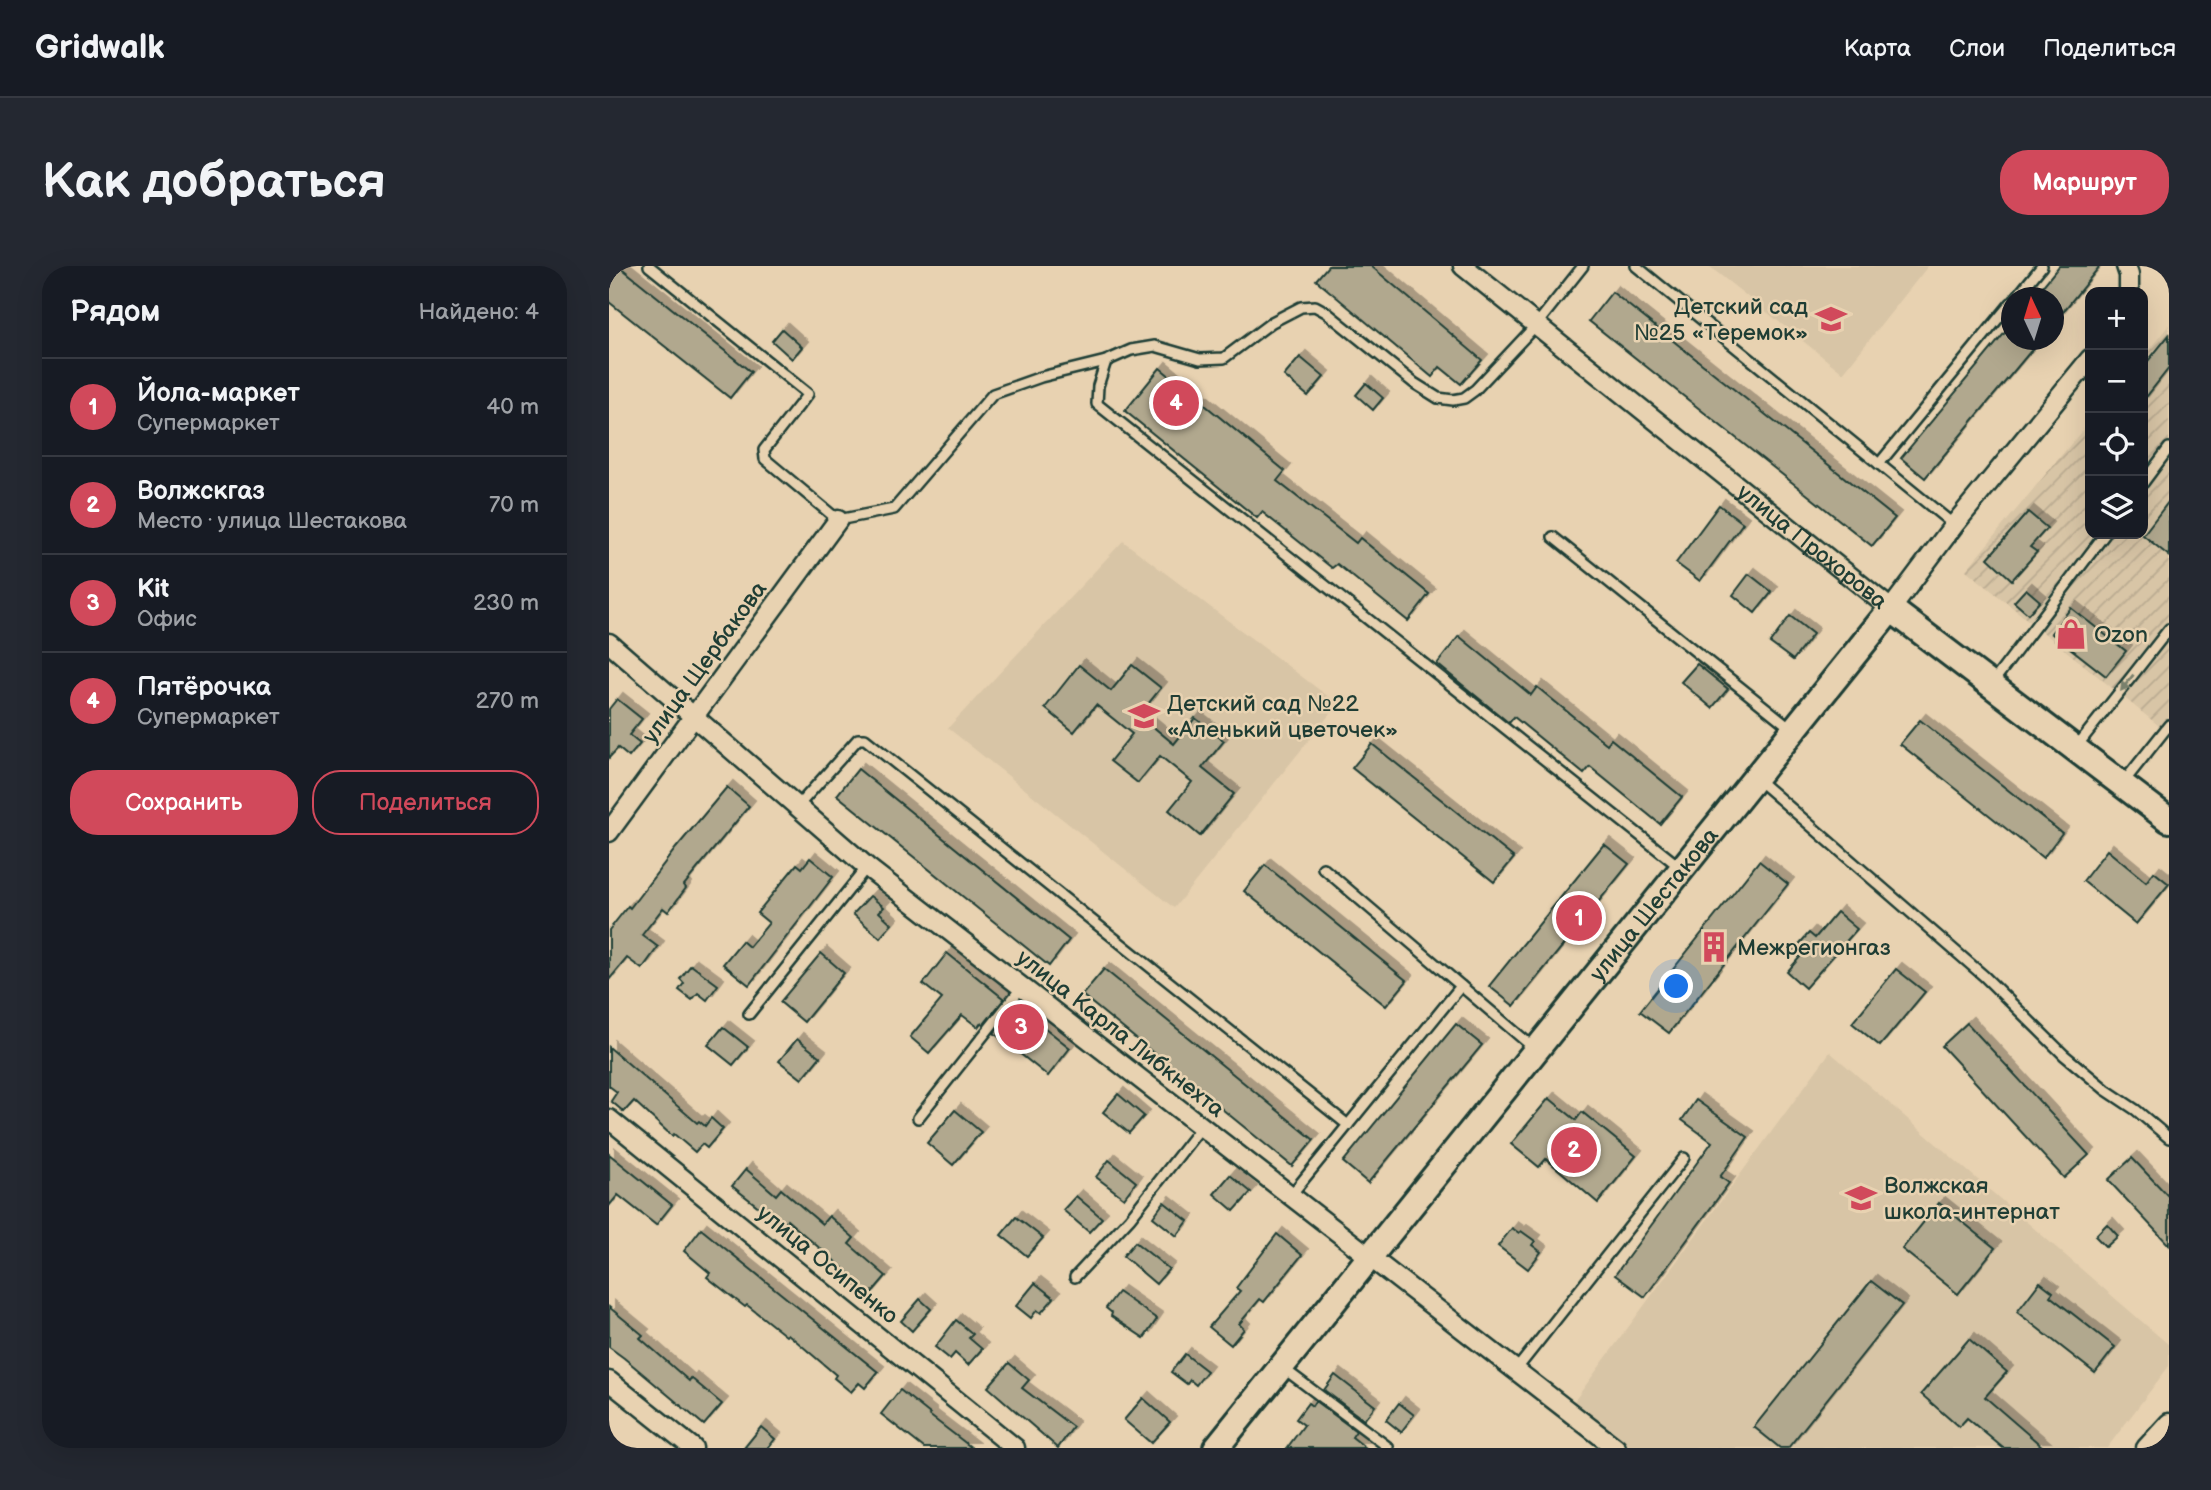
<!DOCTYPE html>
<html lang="ru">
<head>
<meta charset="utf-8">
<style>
	body { margin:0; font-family:"Balsamiq Sans",sans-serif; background:#242831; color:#f1f3f6 }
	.controls { position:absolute; right:21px; top:21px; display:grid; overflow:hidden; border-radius:14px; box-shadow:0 7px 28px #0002 }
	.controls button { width:63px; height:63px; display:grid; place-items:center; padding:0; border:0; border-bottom:2px solid #363941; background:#171b24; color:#f1f3f6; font:35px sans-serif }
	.compass { position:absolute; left:1392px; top:21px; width:63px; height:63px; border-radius:50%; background:#171b24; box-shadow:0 7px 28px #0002; rotate:356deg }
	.you { position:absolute; left:1068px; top:721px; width:24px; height:24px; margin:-18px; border:5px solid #fff; border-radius:50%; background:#1a73e8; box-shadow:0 0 0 10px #1a73e833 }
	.badge { display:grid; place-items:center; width:46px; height:46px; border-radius:50%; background:#d1495b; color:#fff; font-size:23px; font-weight:700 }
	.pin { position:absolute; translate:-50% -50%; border:4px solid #fff; box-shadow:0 2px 7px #0006 }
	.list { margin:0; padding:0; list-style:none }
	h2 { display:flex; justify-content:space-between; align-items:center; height:91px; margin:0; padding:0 28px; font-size:30px }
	h2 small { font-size:23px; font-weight:400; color:#9ea1a6 }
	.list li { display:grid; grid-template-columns:46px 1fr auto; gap:21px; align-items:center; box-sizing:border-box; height:98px; padding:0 28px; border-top:2px solid #363941 }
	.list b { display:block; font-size:26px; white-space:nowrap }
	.list p { margin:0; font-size:23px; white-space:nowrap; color:#9ea1a6 }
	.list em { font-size:23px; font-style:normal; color:#9ea1a6 }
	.actions { display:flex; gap:14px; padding:21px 28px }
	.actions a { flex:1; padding:16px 0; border:2px solid #d1495b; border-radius:28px; text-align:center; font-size:24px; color:#d1495b }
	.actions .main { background:#d1495b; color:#fff }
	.icon { flex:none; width:38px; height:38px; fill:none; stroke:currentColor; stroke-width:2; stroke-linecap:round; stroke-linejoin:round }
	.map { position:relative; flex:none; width:1560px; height:1182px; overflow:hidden; border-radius:28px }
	header { display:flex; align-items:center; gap:42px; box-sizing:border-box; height:98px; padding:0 35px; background:#171b24; border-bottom:2px solid #363941 }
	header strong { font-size:33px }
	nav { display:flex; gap:38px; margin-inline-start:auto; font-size:24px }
	.intro { display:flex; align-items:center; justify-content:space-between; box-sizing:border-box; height:168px; padding:0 42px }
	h1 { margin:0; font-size:49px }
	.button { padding:18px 32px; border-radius:28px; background:#d1495b; color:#fff; font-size:24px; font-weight:700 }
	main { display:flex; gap:42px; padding:0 42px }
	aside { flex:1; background:#171b24; border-radius:28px; box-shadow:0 7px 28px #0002 }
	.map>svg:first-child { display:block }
</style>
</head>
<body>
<header>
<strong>Gridwalk</strong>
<nav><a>Карта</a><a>Слои</a><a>Поделиться</a></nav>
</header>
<div class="intro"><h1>Как добраться</h1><a class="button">Маршрут</a></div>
<main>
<aside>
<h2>Рядом<small>Найдено: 4</small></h2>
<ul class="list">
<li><span class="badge">1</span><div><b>Йола-маркет</b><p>Супермаркет</p></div><em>40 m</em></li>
<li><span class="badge">2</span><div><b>Волжскгаз</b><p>Место · улица Шестакова</p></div><em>70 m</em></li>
<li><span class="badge">3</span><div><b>Kit</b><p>Офис</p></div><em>230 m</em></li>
<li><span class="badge">4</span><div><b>Пятёрочка</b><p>Супермаркет</p></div><em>270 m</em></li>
</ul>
<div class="actions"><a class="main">Сохранить</a><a>Поделиться</a></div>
</aside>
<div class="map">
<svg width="1560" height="1182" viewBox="0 0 1560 1182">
	<defs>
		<pattern id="industrial-furrows" width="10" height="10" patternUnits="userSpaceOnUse" patternTransform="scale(1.75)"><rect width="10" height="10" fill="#d8c5a6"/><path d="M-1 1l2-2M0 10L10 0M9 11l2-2" fill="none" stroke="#b9aa90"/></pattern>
		<filter id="shadow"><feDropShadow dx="6" dy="-6" stdDeviation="0" flood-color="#0004"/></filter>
	</defs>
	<rect width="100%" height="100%" fill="#e8d2b1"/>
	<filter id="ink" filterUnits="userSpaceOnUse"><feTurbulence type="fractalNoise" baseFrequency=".0143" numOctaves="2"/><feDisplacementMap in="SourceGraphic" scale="14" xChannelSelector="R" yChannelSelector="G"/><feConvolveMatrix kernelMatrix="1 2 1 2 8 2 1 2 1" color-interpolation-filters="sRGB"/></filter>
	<g filter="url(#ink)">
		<!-- built -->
		<g fill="#d8c5a6">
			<polygon points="1100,0 1319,0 1234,107"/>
			<polygon points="514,275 729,438 565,642 339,462"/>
			<polygon points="1221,786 1560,1079 1560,1100 1498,1182 1021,1182 963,1138"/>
		</g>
		<!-- industrial -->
		<polygon fill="url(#industrial-furrows)" points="1560,59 1560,468 1357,304 1481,155 1481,268 1534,268 1534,91"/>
		<!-- building -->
		<g fill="#b1a88e" stroke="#1f3d34" stroke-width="2" filter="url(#shadow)">
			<polygon points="4,0 10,0 142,106 121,132 0,36 0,5"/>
			<polygon points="719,0 762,0 873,94 852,118 831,101 823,111 707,14"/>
			<polygon points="1450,0 1491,0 1445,57 1445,32 1424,32"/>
			<polygon points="1003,26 1286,252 1263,280 980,55"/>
			<polygon points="1403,58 1403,74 1431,74 1316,212 1292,192"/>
			<polygon points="173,63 193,81 183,93 163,75"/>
			<polygon points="1560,69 1560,102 1534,135 1534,101"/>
			<polygon points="691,91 715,111 699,130 675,110"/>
			<polygon points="551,102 676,205 668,215 747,277 751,272 820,328 799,355 728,298 723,302 653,246 648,252 516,145"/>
			<polygon points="757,117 774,132 764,144 747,129"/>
			<polygon points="1560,235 1560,290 1534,269"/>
			<polygon points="1110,239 1134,257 1091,315 1067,297"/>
			<polygon points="1419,246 1438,262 1421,281 1428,286 1403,314 1379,292"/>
			<polygon points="1140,308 1163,326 1146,347 1124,329"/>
			<polygon points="1417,323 1431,335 1419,348 1405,336"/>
			<polygon points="1462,342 1517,385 1497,410 1442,367"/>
			<polygon points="1181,350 1204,368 1184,394 1161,377"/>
			<polygon points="850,370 922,429 928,421 998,478 1002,473 1073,531 1051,558 981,501 975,508 905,451 900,457 828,398"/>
			<polygon points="1088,398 1119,423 1103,442 1072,416"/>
			<polygon points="470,399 502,425 523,399 552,422 530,449 565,478 586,452 615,475 593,502 625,528 591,570 560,544 583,516 551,490 529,517 501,495 523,468 487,439 465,466 436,442"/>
			<polygon points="8,433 33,453 20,469 31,478 20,491 9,482 0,492 0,443"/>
			<polygon points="1311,454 1453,567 1434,592 1291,478"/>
			<polygon points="763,478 905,592 885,616 743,502"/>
			<polygon points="249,503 460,674 440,700 228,529"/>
			<polygon points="118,521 140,540 75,619 77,622 59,646 54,642 33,669 49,681 33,703 18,692 0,714 0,664 19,640 21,642 67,582"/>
			<polygon points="995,578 1020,598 905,740 880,720"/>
			<polygon points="1498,584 1537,616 1545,606 1560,618 1527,658 1474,615"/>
			<polygon points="201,592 224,611 140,719 114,698 133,675 140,681 160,657 148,647 188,598 193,602"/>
			<polygon points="1150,595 1179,618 1060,767 1031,745"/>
			<polygon points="656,599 798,715 777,740 635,625"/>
			<polygon points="261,630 275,641 270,646 283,658 271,672 244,648"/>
			<polygon points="1228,646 1248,663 1196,722 1178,706 1191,691 1184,685 1200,667 1206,672"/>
			<polygon points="212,687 235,707 195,756 171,736"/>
			<polygon points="338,687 395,733 375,758 372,757 369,761 353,749 320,787 301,771 333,733 314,718"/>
			<polygon points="82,699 109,719 98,734 89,727 83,734 70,724 75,717 71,713"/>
			<polygon points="495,703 705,874 683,900 473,729"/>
			<polygon points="1287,703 1316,726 1271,780 1243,757"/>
			<polygon points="406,742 409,745 411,742 461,782 439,810 385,767"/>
			<polygon points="1358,757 1480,889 1455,912 1333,780"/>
			<polygon points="847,758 873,779 759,917 734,896"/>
			<polygon points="114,761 139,781 124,799 99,779"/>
			<polygon points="188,773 211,791 193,813 170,795"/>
			<polygon points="0,781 88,857 90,855 96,860 102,852 114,863 98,882 93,878 86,886 65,868 63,870 25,835 15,846 2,835 8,826 0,820"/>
			<polygon points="509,828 535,850 520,867 494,846"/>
			<polygon points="940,832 967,854 973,846 1027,890 989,937 937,893 930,901 902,878"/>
			<polygon points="1087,834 1139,871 1111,911 1120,917 1036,1031 1006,1009 1103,876 1073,854"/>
			<polygon points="346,844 372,866 344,899 318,877"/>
			<polygon points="0,888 63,939 47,959 9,929 0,940"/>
			<polygon points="1523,892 1560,931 1560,979 1499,914"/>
			<polygon points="500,894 527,916 515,932 487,911"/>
			<polygon points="137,903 167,929 172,923 213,958 220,950 245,972 240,978 277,1010 260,1030 240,1013 243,1010 178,954 174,960 123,920"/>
			<polygon points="621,909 642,926 625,945 605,928"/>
			<polygon points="467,930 493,952 480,966 454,944"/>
			<polygon points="555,936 579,955 568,970 544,951"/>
			<polygon points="1330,937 1386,982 1349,1028 1293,983"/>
			<polygon points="407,951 434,972 418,990 392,969"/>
			<polygon points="1498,958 1509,970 1497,981 1486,970"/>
			<polygon points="903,962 910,967 912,965 926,975 923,979 932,986 919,1003 889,980"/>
			<polygon points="92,963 269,1106 256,1122 250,1117 242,1126 225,1112 227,1109 179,1068 177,1070 138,1039 136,1041 98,1011 101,1007 75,985"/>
			<polygon points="668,968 693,989 655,1036 651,1033 630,1058 635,1063 622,1079 600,1061 631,1025 627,1022"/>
			<polygon points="526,976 560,1003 547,1018 514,990"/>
			<polygon points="1262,1015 1293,1039 1179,1182 1171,1182 1145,1161"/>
			<polygon points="1431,1016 1444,1026 1441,1030 1506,1081 1486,1107 1408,1046"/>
			<polygon points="426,1017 445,1032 432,1047 428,1044 422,1052 407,1040"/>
			<polygon points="509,1026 548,1053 535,1072 502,1050 503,1047 497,1042"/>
			<polygon points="311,1033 322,1043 303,1065 292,1055"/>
			<polygon points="0,1041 34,1069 31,1072 80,1115 82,1112 113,1138 95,1159 15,1092 0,1081"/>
			<polygon points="347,1054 364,1068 360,1072 373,1083 359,1099 346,1087 341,1093 326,1081"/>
			<polygon points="1360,1073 1398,1106 1376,1131 1435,1182 1394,1182 1358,1152 1350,1161 1312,1128"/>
			<polygon points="576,1088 598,1105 587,1119 581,1114 578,1118 562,1106"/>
			<polygon points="400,1097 420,1114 413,1122 464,1161 449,1182 379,1121"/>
			<polygon points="726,1109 766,1140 755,1154 715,1124"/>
			<polygon points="291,1124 321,1148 320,1149 363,1182 315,1182 272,1148"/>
			<polygon points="534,1132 561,1156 542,1177 515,1154"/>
			<polygon points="706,1135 747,1165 743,1171 757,1182 678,1182 695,1159 687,1153 699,1137 703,1140"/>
			<polygon points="790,1137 805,1149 792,1166 777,1154"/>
			<polygon points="152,1161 166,1173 159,1182 135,1182"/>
		</g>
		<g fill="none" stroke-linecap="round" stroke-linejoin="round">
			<defs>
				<g id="lane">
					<polyline points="40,0 199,128 155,184 156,193 229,254 285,243 384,128 432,111 497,95 522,84 546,80 591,93 615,92 663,56 692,41 706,40 717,46 805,117 829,132 844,134 855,132 866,124 928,58 974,0"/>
					<polyline points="1027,0 1345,259"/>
					<polyline points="1407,32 1433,0"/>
					<polyline points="497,95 489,120 488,138 1072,602"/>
					<polyline points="1270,198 1402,37"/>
					<polyline points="1534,217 1560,182"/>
					<polyline points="944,271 1183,463"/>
					<polyline points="1384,416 1496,268"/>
					<polyline points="1468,480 1560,363"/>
					<polyline points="1148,513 1375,710 1455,789 1497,824 1527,844 1560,872"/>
					<polyline points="1514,517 1560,459"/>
					<polyline points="188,541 249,473 256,473 739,859"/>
					<polyline points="714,602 926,783"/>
					<polyline points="140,748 258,601"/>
					<polyline points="309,852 413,721"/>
					<polyline points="682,929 852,720"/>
					<polyline points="466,1011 521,952 593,860"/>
					<polyline points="674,1102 779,1181"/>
					<polyline points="907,1104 1075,892"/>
				</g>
				<g id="street">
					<path id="s1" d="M854,0L1282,343L1345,259L1481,93"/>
					<polyline points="1517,0 1520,9 1520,26"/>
					<polyline points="0,377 258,601 1007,1182"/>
					<polyline points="0,566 229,254"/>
					<polyline points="0,853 406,1182"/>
					<polyline points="0,1115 84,1182"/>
					<polyline points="1537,1182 1560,1157"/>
				</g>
				<g id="secondary">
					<path id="s2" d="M607,1182L1282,343L1560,554"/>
				</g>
			</defs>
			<!-- lane casing -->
			<use href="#lane" stroke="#1f3d34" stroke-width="14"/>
			<!-- street casing -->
			<use href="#street" stroke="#1f3d34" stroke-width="23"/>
			<!-- secondary casing -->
			<use href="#secondary" stroke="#1f3d34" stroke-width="30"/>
			<!-- lane -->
			<use href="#lane" stroke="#e8d2b1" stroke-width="9"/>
			<!-- street -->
			<use href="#street" stroke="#e8d2b1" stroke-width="18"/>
			<!-- secondary -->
			<use href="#secondary" stroke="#e8d2b1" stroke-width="24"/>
		</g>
		<!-- one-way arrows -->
		<defs><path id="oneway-solid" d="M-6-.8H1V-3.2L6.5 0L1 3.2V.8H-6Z" transform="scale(1.75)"/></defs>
		<use fill="#79806c" href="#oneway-solid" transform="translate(1518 417) rotate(128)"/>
	</g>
	<!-- icons -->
	<defs>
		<symbol id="school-bare" viewBox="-9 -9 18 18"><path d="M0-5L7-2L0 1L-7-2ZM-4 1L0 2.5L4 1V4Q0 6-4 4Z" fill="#d1495b" stroke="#e8d2b1" stroke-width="2.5" paint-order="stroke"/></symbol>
		<symbol id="shop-bare" viewBox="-9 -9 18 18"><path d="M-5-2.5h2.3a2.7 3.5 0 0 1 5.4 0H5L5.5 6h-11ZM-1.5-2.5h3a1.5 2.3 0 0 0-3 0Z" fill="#d1495b" stroke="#e8d2b1" stroke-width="2.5" paint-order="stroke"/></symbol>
		<symbol id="building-bare" viewBox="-9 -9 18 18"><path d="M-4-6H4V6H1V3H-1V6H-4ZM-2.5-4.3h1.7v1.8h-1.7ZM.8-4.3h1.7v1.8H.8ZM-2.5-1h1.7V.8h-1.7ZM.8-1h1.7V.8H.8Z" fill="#d1495b" stroke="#e8d2b1" stroke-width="2.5" paint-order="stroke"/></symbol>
	</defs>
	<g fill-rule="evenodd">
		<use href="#school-bare" x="1200" y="31" width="44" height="44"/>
		<use href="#shop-bare" x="1440" y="346" width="44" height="44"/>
		<use href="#school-bare" x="513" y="428" width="44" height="44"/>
		<use href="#building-bare" x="1083" y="659" width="44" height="44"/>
		<use href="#school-bare" x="1230" y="910" width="44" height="44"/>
	</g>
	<g text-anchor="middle" stroke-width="5" stroke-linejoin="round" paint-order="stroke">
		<!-- poi labels -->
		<g font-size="23" fill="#1f3d34" stroke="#e8d2b1" text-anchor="start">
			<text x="1199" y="48" text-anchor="end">Детский сад<tspan x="1199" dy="26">№25 «Теремок»</tspan></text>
			<text x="1485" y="376">Ozon</text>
			<text x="558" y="445">Детский сад №22<tspan x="558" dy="26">«Аленький цветочек»</tspan></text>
			<text x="1128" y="689">Межрегионгаз</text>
			<text x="1275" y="927">Волжская<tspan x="1275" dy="26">школа-интернат</tspan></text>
		</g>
		<!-- street labels -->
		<g font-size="23" fill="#1f3d34" stroke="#e8d2b1">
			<text dy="8" stroke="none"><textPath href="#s1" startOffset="448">улица Прохорова</textPath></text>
			<text transform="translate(95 396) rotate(-54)" y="8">улица Щербакова</text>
			<text dy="8" stroke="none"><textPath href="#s2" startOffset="698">улица Шестакова</textPath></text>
			<text transform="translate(512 767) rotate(38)" y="8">улица Карла Либкнехта</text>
			<text transform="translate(219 998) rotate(39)" y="8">улица Осипенко</text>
		</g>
	</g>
</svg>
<div class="controls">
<button>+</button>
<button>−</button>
<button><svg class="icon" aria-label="locate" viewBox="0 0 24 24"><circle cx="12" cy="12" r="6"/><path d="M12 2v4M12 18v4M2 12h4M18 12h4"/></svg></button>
<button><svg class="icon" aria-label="layers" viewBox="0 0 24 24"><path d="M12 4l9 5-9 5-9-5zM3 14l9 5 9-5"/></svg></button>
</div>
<svg class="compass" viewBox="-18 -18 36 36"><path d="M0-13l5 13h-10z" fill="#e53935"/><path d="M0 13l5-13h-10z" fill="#9ea1a6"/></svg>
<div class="you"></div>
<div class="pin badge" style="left:970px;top:652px">1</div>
<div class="pin badge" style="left:965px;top:884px">2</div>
<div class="pin badge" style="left:412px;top:761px">3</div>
<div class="pin badge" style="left:567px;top:137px">4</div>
</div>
</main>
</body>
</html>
